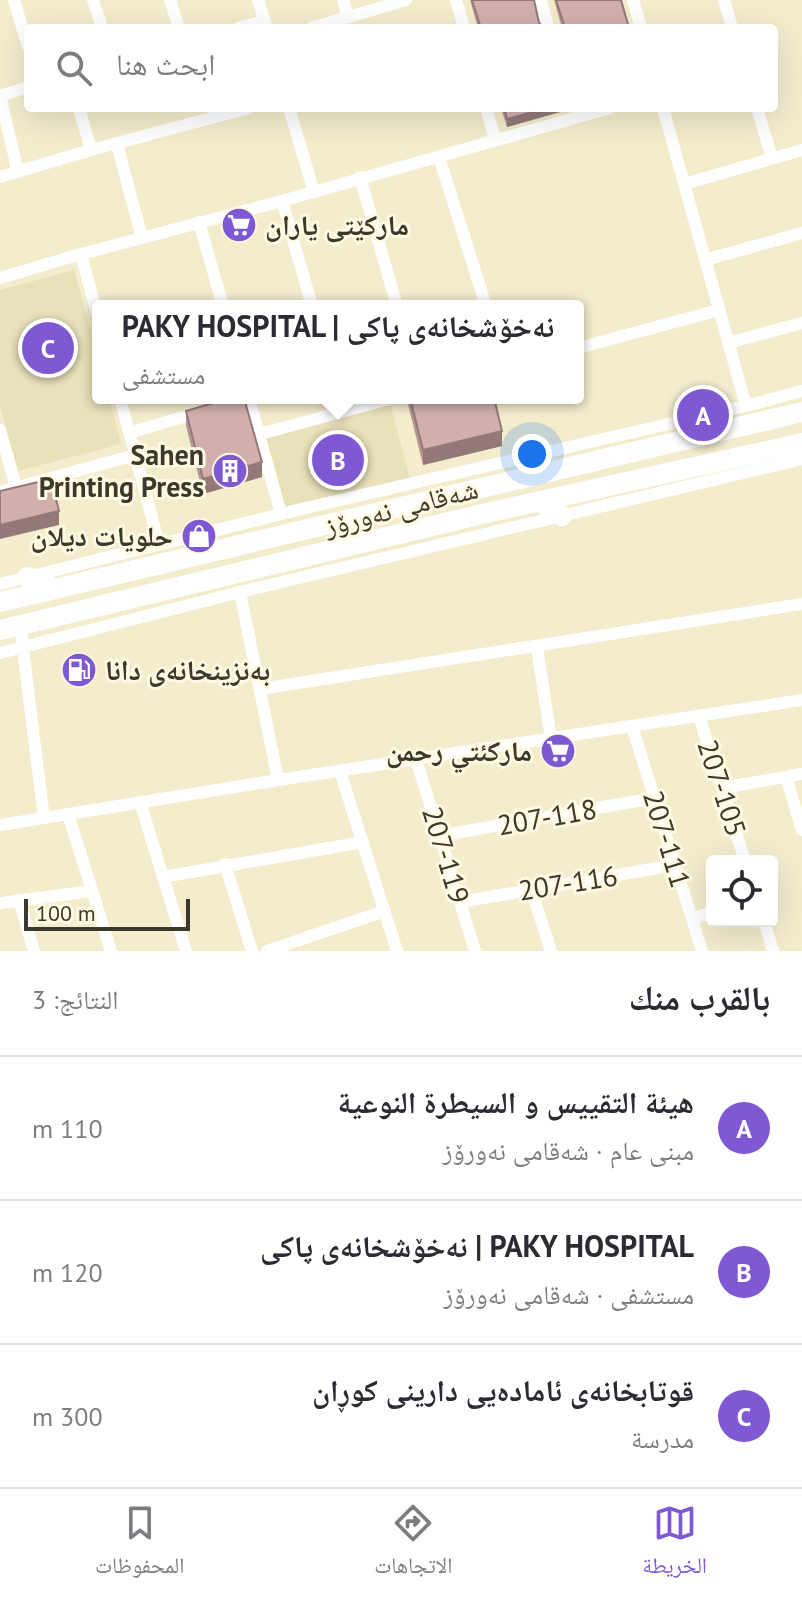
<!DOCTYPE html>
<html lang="ar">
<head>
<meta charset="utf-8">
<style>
	body { margin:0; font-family:"PT Sans","Noto Naskh Arabic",sans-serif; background:#f2f2f3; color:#2b2b33; direction:rtl }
	.controls { position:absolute; right:24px; bottom:24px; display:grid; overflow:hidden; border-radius:8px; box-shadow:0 8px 32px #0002 }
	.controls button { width:72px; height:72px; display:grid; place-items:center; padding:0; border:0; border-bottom:2px solid #e1e1e2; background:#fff; color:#2b2b33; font:40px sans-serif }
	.scale { position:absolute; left:24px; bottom:20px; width:166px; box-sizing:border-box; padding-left:8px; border:4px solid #3b382c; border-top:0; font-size:22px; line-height:28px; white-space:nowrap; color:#3b382c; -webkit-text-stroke:6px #fffae1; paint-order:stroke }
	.you { position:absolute; left:532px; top:454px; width:28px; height:28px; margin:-20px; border:6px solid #fff; border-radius:50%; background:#1a73e8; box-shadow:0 0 0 12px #1a73e833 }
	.badge { display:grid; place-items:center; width:52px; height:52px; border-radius:50%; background:#7f59d3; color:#fff; font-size:26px; font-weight:700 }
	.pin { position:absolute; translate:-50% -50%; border:4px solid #fff; box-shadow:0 2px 8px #0006 }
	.popup { position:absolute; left:92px; top:300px; width:492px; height:104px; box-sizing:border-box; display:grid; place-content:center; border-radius:8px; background:#fff; filter:drop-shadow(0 2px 6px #0005); font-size:26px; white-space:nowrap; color:#7c7c81 }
	.popup b { font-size:30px; color:#2b2b33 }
	.popup::after { content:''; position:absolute; left:50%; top:100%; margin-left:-16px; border:16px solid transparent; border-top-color:#fff }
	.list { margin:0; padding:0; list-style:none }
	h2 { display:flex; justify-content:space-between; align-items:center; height:104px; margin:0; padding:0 32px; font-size:34px }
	h2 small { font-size:26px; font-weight:400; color:#7c7c81 }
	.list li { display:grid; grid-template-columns:52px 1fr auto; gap:24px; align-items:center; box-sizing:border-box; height:144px; padding:0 32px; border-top:2px solid #e1e1e2 }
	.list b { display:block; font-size:30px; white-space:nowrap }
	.list p { margin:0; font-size:26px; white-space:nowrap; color:#7c7c81 }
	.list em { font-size:26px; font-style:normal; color:#7c7c81 }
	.icon { flex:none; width:44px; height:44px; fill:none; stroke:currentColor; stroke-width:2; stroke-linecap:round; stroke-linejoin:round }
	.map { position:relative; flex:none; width:802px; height:951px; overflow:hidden; direction:ltr }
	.search { position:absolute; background:#fff; box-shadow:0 8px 32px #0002; left:24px; right:24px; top:24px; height:88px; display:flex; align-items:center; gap:20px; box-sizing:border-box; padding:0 28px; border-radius:8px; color:#7c7c81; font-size:30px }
	.sheet { height:536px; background:#fff }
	nav { display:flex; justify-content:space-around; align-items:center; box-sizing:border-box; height:112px; border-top:2px solid #e1e1e2; background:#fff; font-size:22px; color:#7c7c81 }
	nav a { display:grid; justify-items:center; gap:4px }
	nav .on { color:#7f59d3 }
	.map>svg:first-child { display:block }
</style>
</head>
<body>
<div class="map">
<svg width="802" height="951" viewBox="0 0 802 951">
	<rect width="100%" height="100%" fill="#f3eccd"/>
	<!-- built -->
	<g fill="#e9e1ba">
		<polygon points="74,270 98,358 98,398 109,398 121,444 18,471 0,406 0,290"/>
		<polygon points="390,402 411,484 286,514 265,437"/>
	</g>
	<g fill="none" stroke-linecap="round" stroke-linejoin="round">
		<!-- street -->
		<g stroke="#fff" stroke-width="12">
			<polyline points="14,0 28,47"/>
			<polyline points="93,0 102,28"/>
			<polyline points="170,0 179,28"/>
			<polyline points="258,0 267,28"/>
			<polyline points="343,0 348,17"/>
			<polyline points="456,0 464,28"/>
			<polyline points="541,0 548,28"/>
			<polyline points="633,0 641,28"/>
			<polyline points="724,0 732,28"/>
			<polyline points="238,28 264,21"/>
			<polyline points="311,28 406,0"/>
			<polyline points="0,96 18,172"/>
			<polyline points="0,96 28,87"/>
			<polyline points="79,108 91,150"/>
			<polyline points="289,108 314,192"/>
			<polyline points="486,108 495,139"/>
			<polyline points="663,108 746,406"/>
			<polyline points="757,108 772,158"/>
			<polyline points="117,144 142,238"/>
			<polyline points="439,157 486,306"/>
			<polyline points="0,177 91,150 249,108"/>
			<polyline points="360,177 397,306"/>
			<polyline points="684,184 802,150"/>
			<polyline points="282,201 312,306"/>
			<polyline points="199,222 223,306"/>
			<polyline points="81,254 98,318"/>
			<polyline points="705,260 802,233"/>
			<polyline points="0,278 81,254 282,201 610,108"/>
			<polyline points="728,343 802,323"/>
			<polyline points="578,348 719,310"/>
			<polyline points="120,398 159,544"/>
			<polyline points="249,398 281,514"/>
			<polyline points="0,430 16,487"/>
			<polyline points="129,433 200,412"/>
			<polyline points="260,434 393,398"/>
			<polyline points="0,492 135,455"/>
			<polyline points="0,584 297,510 746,406 802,391"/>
			<polyline points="240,592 278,780"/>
			<polyline points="20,625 44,818"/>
			<polyline points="537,647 551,739"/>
			<polyline points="0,653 240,592 802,459"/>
			<polyline points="260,689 802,604"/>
			<polyline points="699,716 745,861"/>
			<polyline points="632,726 702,951"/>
			<polyline points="416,759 475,951"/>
			<polyline points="340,771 397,951"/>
			<polyline points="786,777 802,830"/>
			<polyline points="722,788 802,774"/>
			<polyline points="140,802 186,951"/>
			<polyline points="68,814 111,951"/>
			<polyline points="0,825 278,780 802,700"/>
			<polyline points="439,836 654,798"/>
			<polyline points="225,864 252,951"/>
			<polyline points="163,877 363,842"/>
			<polyline points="531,889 551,951"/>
			<polyline points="19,900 34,951"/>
			<polyline points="460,902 675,865"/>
			<polyline points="0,903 92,891"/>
			<polyline points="692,919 712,912"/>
			<polyline points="764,921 773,951"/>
			<polyline points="267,951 385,911"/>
		</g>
		<!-- primary -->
		<g stroke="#fff" stroke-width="20">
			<polyline points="540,502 562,516"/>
			<polyline points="27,577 54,588"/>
			<polyline points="0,602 802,412"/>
			<polyline points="0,630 482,514 802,443"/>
		</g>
	</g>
	<!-- wall -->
	<g fill="#b59695">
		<polygon points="470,0 534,0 539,23 545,28 478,28"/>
		<polygon points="554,0 621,0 629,28 562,28"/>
		<polygon points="501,108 567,108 567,110 507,127"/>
		<polygon points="408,398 494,398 502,446 423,465 408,404"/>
		<polygon points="186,411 262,477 203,494 186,426"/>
	</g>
	<!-- shaded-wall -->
	<g fill="#937a79">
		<polygon points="547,108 567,108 567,110 507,127 507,119"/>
		<polygon points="502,431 502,446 423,465 423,450"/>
		<polygon points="262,462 262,477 203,494 203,479"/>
		<polygon points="59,511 59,525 0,539 0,525"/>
	</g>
	<!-- building -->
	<g fill="#d2afad" stroke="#937a79" stroke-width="2">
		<polygon points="472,0 534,0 539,23 545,28 481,28"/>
		<polygon points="556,0 621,0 629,28 565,28"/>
		<polygon points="504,108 547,108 507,119"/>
		<polygon points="230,398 244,398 262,462 203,479 186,411"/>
		<polygon points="410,398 494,398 502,431 423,450"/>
		<polygon points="51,479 59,511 0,525 0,491"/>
	</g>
	<!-- icons -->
	<defs>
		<symbol id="supermarket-disc" viewBox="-11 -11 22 22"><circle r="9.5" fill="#7f59d3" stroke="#fffae1"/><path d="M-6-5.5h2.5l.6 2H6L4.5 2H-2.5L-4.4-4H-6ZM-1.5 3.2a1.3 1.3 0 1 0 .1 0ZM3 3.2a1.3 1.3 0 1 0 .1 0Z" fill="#fff"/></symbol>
		<symbol id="building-disc" viewBox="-11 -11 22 22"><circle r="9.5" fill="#7f59d3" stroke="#fffae1"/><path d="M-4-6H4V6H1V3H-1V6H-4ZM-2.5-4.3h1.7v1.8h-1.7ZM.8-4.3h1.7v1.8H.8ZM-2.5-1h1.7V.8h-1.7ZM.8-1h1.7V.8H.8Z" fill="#fff"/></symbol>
		<symbol id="shop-disc" viewBox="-11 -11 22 22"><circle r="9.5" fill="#7f59d3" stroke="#fffae1"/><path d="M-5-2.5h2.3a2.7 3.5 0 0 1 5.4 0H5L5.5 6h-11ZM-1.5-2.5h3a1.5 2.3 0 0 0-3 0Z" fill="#fff"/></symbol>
		<symbol id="fuel-disc" viewBox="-11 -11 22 22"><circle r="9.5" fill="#7f59d3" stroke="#fffae1"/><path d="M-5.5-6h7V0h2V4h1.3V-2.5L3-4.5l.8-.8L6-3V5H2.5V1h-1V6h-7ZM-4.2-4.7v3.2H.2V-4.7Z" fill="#fff"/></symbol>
	</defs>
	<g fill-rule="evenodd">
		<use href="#supermarket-disc" x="219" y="205" width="40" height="40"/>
		<use href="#building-disc" x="210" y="451" width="40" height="40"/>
		<use href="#shop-disc" x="179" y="516" width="40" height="40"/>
		<use href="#fuel-disc" x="59" y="650" width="40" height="40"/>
		<use href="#supermarket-disc" x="538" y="731" width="40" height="40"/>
	</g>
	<g text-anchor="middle" stroke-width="6" stroke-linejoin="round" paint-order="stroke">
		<!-- poi labels -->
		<g font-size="28" font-weight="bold" fill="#3b382c" stroke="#fffae1" text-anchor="end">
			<text x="265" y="235" text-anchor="start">مارکێتی یاران</text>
			<text x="204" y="465">Sahen<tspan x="204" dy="32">Printing Press</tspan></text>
			<text x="173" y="546">حلويات ديلان</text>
			<text x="105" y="680" text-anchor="start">بەنزینخانەی دانا</text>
			<text x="532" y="761">ماركئتي رحمن</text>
		</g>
		<!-- street labels -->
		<g font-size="28" fill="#3b382c" stroke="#fffae1">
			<text transform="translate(401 507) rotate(-14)" y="10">شەقامی نەورۆز</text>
			<text transform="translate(722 788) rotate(72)" y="10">207-105</text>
			<text transform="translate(547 817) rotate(-10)" y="10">207-118</text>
			<text transform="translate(667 839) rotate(73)" y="10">207-111</text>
			<text transform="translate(446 855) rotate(73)" y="10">207-119</text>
			<text transform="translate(568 883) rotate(-9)" y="10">207-116</text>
		</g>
	</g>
</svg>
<div class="controls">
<button><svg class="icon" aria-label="locate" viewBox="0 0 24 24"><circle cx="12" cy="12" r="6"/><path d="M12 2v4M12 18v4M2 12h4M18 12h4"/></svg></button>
</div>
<div class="scale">100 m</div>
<div class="you"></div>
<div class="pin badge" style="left:703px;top:415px">A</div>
<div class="pin badge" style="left:338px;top:460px">B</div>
<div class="popup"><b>PAKY HOSPITAL | نەخۆشخانەی پاکی</b>مستشفى</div>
<div class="pin badge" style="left:48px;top:348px">C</div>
<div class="search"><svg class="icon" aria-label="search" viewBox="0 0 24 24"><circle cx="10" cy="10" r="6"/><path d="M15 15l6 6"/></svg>ابحث هنا</div>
</div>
<section class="sheet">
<h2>بالقرب منك<small>النتائج: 3</small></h2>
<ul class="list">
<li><span class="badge">A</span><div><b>هيئة التقييس و السيطرة النوعية</b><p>مبنى عام · شەقامی نەورۆز</p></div><em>110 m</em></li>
<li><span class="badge">B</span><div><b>PAKY HOSPITAL | نەخۆشخانەی پاکی</b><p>مستشفى · شەقامی نەورۆز</p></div><em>120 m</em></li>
<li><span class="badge">C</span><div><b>قوتابخانەی ئامادەیی دارینی کوڕان</b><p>مدرسة</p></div><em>300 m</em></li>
</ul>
</section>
<nav>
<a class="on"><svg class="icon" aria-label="map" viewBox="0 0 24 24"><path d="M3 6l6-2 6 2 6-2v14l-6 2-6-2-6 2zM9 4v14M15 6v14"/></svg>الخريطة</a>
<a><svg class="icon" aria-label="directions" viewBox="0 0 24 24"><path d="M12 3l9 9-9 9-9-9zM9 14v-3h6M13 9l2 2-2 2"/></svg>الاتجاهات</a>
<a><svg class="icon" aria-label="saved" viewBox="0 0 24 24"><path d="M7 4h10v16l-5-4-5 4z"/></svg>المحفوظات</a>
</nav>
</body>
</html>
